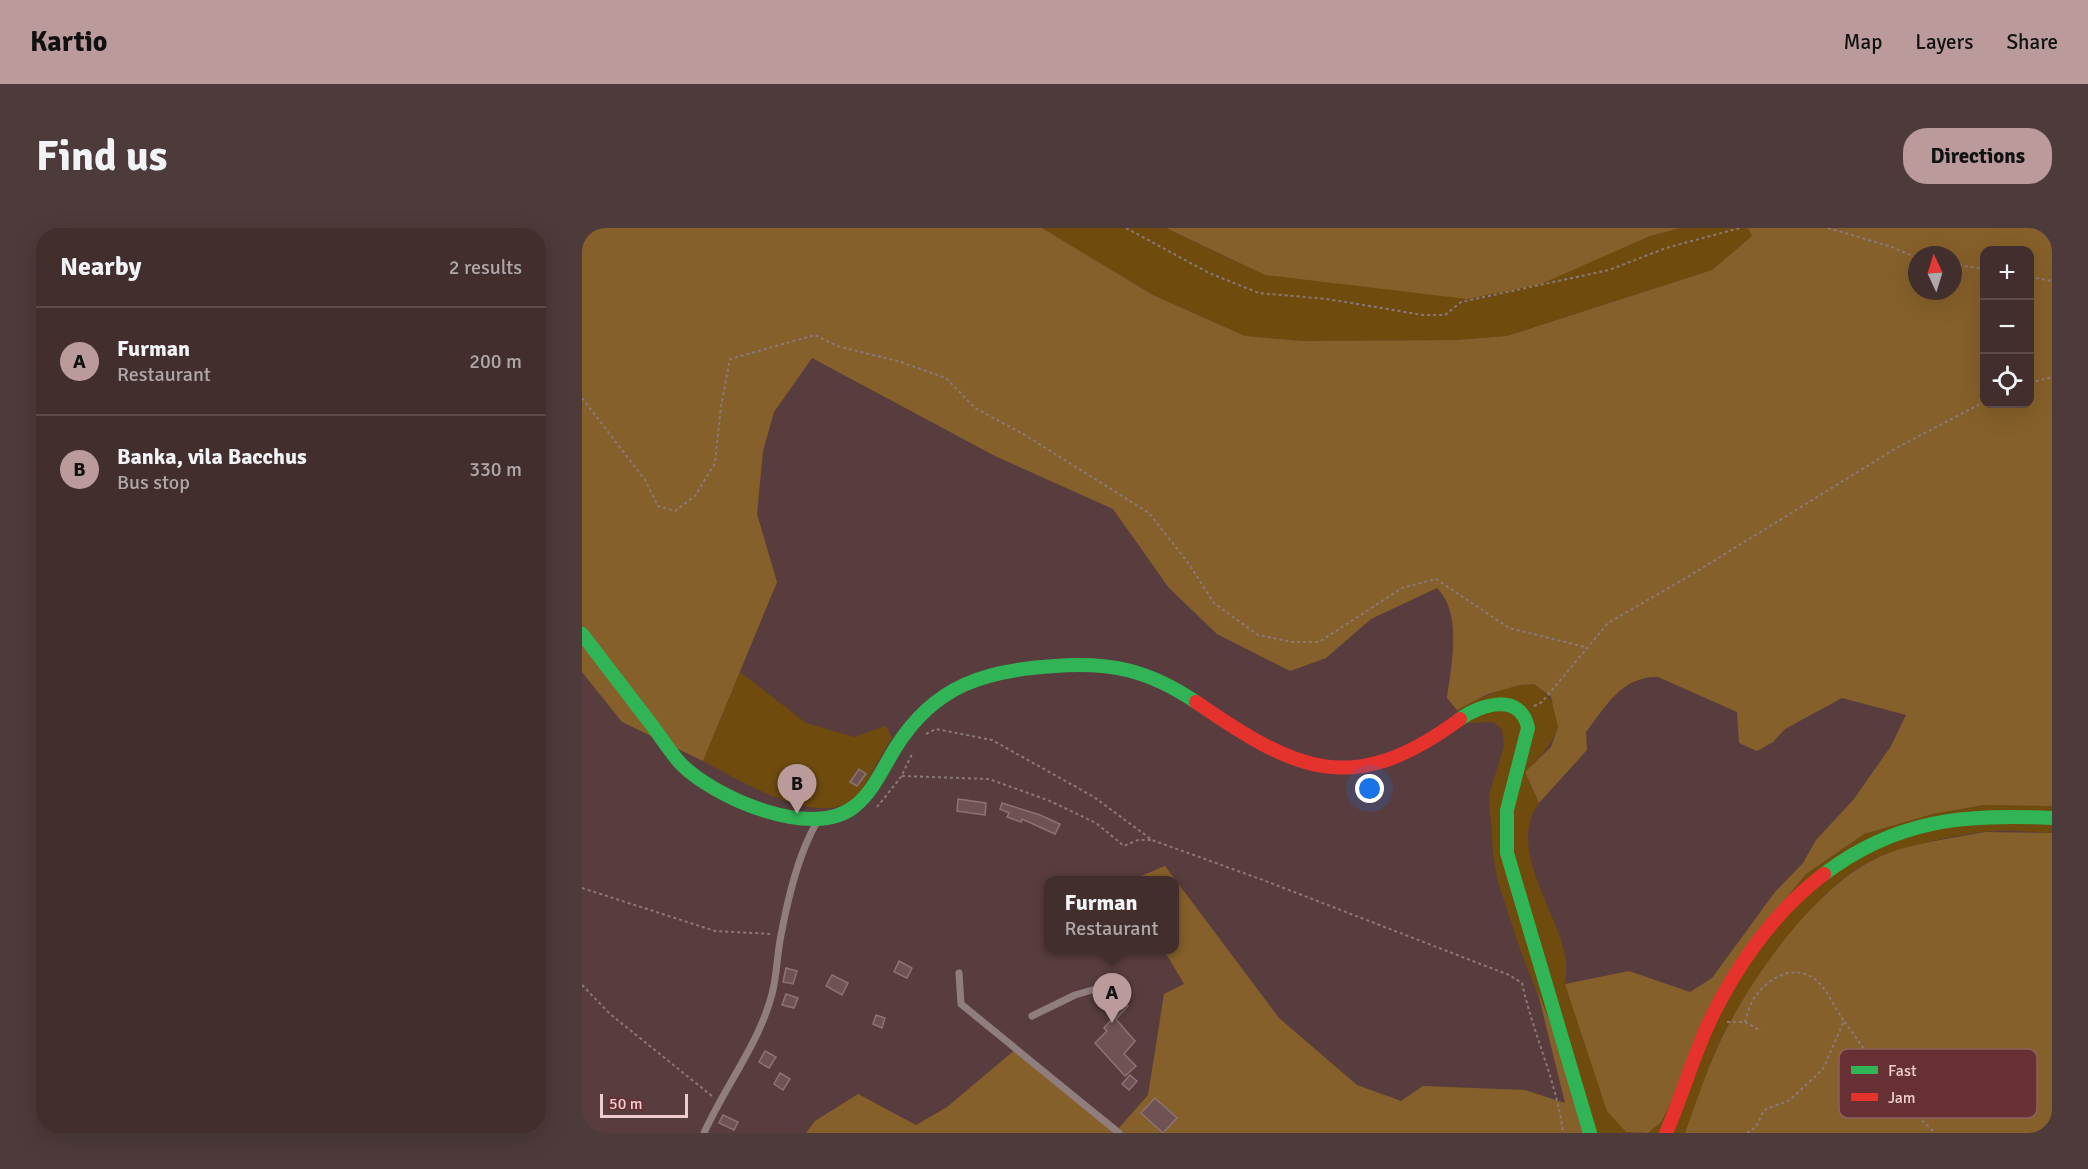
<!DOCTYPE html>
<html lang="en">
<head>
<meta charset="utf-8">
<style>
	body { margin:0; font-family:Signika,sans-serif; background:#4d3a3a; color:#f1f3f6 }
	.controls { position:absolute; right:18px; top:18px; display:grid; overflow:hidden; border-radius:12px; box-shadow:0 6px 24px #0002 }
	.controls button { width:54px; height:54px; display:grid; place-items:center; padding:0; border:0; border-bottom:2px solid #5b4a4a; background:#432e2e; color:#f1f3f6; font:30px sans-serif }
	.compass { position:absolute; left:1326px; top:18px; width:54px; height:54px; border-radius:50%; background:#432e2e; box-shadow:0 6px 24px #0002; rotate:356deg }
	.scale { position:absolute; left:18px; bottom:15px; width:88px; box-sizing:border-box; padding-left:6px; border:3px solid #ecc; border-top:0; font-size:16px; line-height:21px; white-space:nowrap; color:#ecc; -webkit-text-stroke:4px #663034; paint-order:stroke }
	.you { position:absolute; left:788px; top:561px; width:21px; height:21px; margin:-15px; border:4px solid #fff; border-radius:50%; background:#1a73e8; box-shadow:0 0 0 9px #1a73e833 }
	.badge { display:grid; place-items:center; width:39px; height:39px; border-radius:50%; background:#ba9a9a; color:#111; font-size:20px; font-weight:700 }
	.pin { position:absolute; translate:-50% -50px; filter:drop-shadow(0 2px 3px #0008) }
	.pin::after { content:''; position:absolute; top:32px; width:21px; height:18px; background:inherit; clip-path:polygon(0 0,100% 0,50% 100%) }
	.popup { position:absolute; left:462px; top:648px; width:135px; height:78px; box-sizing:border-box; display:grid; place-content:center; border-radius:12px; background:#432e2e; filter:drop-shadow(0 2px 4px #0005); font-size:20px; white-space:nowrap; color:#afa8aa }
	.popup b { font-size:22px; color:#f1f3f6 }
	.popup::after { content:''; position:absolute; left:50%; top:100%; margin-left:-12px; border:12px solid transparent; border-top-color:#432e2e }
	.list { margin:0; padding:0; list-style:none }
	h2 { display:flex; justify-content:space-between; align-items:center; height:78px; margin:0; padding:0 24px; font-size:26px }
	h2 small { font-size:20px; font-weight:400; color:#afa8aa }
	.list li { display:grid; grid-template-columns:39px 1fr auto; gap:18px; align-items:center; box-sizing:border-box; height:108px; padding:0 24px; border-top:2px solid #5b4a4a }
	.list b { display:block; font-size:22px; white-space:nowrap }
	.list p { margin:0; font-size:20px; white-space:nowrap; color:#afa8aa }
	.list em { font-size:20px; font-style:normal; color:#afa8aa }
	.icon { flex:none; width:33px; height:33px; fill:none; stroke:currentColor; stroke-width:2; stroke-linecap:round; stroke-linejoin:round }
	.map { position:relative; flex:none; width:1470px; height:905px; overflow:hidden; border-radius:24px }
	header { display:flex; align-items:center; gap:36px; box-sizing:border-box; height:84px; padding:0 30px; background:#ba9a9a; color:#111 }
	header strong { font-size:28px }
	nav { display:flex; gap:33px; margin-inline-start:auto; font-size:21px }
	.intro { display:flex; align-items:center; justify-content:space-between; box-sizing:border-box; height:144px; padding:0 36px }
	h1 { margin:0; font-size:42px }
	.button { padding:15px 27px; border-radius:24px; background:#ba9a9a; color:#111; font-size:21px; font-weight:700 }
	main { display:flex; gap:36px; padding:0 36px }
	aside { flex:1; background:#432e2e; border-radius:24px; box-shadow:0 6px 24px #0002 }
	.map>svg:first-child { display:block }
</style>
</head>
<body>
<header>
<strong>Kartio</strong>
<nav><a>Map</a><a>Layers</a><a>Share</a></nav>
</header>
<div class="intro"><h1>Find us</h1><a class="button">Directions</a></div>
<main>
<aside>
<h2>Nearby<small>2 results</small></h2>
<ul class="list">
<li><span class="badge">A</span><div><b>Furman</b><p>Restaurant</p></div><em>200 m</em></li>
<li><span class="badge">B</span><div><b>Banka, vila Bacchus</b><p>Bus stop</p></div><em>330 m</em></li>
</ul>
</aside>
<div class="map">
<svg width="1470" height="905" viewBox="0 0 1470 905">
	<rect width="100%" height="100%" fill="#593d3e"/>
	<!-- green -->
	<g fill="#6f4b0e">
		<polygon points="460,0 584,0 683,47 1068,8 1099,0 1166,0 1170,8 1130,42 925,108 874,112 721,113 663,108 571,67"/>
		<path d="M158,444L224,495L272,509L304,498L310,510C299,525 284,559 274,569C238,603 156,551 121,533Z"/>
		<path d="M952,456C994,488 974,514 943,544L957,575C924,621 975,681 983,728C985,737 984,747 983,756L1044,904L1057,905H1010L938,721L916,654L911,626L907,567L922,518L920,501L911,494L885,495L875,482C899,470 924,457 952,456Z"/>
		<path d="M1401,577L1470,578V605C1448,604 1424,601 1401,604C1367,608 1328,617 1295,630C1237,653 1163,759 1137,815C1124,844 1115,875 1103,905H1066L1079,894L1179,701L1224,646L1282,606L1351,586Z"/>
	</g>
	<!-- forest -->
	<g fill="#86602a" fill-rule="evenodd">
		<path d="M0,0H460L571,67L663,108L721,113L874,112L925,108L1130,42L1170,8L1166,0H1470V578L1401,577L1351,586L1282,606L1224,646L1179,701L1079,894L1066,905L1044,904L1025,883L983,756L1047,743L1108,764L1130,750L1193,664L1221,635L1234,612L1272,571L1309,518L1324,487L1260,470L1203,501L1191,514L1175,523L1157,515L1155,484L1076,449C1040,448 1024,478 1004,504L1005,522L957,575L943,544L969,519L976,499L969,469L952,456L938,457L906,466L875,482L865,470C869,437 881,386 855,360L789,391L744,430L708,443L635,406L587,360L531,281L413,228L230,130L192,184L181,223L175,286L195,354L121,533L40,494L0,444ZM1402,22H1448V176H1402ZM1335,27H1371V63H1335Z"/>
		<polygon points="584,0 1099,0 1068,8 959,56 885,71 683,47"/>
		<path d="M1403,604L1470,605V905H1103C1114,875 1124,844 1137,816C1165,755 1232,660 1293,631C1322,616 1371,610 1403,604Z"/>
		<polygon points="583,638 697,790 775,857 819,873 841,858 943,862 983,875 955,761 1010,905 224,905 233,893 276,866 334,897 365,879 434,821 537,900 566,867 582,766 602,756 582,722 593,722 593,652 554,650"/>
	</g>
	<!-- building -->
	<g fill="#705254" stroke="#8c7374" stroke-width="1.5">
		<polygon points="277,541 284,546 275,558 268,554"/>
		<polygon points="376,571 404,575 403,587 375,583"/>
		<polygon points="420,575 458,587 478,596 473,606 440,591 439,594 425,589 427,585 418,581"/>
		<polygon points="317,733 330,740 325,750 312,744"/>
		<polygon points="204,740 215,743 211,756 201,754"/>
		<polygon points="250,747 266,755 260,767 244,758"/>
		<polygon points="529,763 546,778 535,790 518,774"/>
		<polygon points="204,766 216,770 212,780 200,777"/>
		<polygon points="294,787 303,790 300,800 291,796"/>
		<polygon points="532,789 553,813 542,826 554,838 543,848 513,815 525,803 522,800"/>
		<polygon points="183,823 194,829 187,840 177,834"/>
		<polygon points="198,845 208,851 201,862 192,856"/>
		<polygon points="548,847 555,853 547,862 540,856"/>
		<polygon points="573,870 595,890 581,905 559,885"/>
		<polygon points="141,887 156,894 152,902 137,895"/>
	</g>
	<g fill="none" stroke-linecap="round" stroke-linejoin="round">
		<!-- path -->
		<g stroke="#8b797a" stroke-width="2" stroke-dasharray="3 3" stroke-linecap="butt">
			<polyline points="544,0 627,45 677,65 745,71 841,87 863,87 879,74 1027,42 1084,20 1158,0"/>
			<polyline points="1246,0 1310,19 1335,30"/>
			<polyline points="1371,36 1402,41"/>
			<polyline points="1448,49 1470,53"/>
			<polyline points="1448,155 1470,149"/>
			<polyline points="0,170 63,252 76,278 93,283 113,268 133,235 139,178 148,131 233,107 255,118 319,134 364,150 393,180 443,207 567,285 607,336 632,375 676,407 710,414 737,414 820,360 854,351 927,400 1003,419"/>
			<polyline points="952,478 960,474 1026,395 1104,350 1316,219 1402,174"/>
			<path d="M344,506L354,501L410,512L512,569L570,612L681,652L927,747L940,755C951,806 975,854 981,905"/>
			<polyline points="320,548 407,551 468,573 514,595 542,618 556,612 570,612"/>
			<polyline points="295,579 319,549 331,524"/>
			<polyline points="0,660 133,703 190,706"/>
			<polyline points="0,757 28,786 130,868"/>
			<polyline points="1145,794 1163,794 1179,803"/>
			<path d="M1163,794C1165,788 1167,779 1171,772C1186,748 1217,732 1239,757C1248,768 1254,782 1262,793"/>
			<polyline points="1165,905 1174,899 1182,882 1208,872 1241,841 1262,793 1318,871 1353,905"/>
		</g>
		<!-- lane -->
		<g stroke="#907e7f" stroke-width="7">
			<polyline points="377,745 379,776 537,905"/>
			<polyline points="450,788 493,767 531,756"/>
			<path d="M122,905C143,858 177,816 190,766C195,747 195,726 199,707C206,670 216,626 235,594"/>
		</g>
		<!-- fast -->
		<g stroke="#30b455" stroke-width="14">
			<path d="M0,406C23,436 46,466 69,496C79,509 88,524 99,536C133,570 231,613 273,578C291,564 302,538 314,519C353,457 404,442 473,438C530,434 566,442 614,474"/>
			<path d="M878,491C899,476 939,464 946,500L925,582V625L1008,905"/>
			<path d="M1242,646C1315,591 1382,586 1470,590"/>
		</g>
		<!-- jam -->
		<g stroke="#e5322d" stroke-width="14">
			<path d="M614,474C714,543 770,571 878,491"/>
			<path d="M1084,905C1098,873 1108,839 1122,806C1148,746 1190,685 1242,646"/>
		</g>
	</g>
	<!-- legend -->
	<rect x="1257" y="821" width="198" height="69" rx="9" fill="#663034" stroke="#8f5f62" stroke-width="1.5"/>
	<rect x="1269" y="838" width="27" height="8" fill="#30b455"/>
	<rect x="1269" y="865" width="27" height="8" fill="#e5322d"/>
	<g font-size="16" fill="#ecc">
		<text x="1306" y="848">Fast</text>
		<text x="1306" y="875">Jam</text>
	</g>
</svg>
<div class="controls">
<button>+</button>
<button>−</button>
<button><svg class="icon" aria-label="locate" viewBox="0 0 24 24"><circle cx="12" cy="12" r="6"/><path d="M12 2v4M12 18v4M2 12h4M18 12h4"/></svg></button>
</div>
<svg class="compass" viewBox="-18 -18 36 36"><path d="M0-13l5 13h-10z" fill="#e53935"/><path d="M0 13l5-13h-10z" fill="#afa8aa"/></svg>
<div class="scale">50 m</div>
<div class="you"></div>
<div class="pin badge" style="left:530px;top:795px">A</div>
<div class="popup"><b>Furman</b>Restaurant</div>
<div class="pin badge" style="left:215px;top:586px">B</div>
</div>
</main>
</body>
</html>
